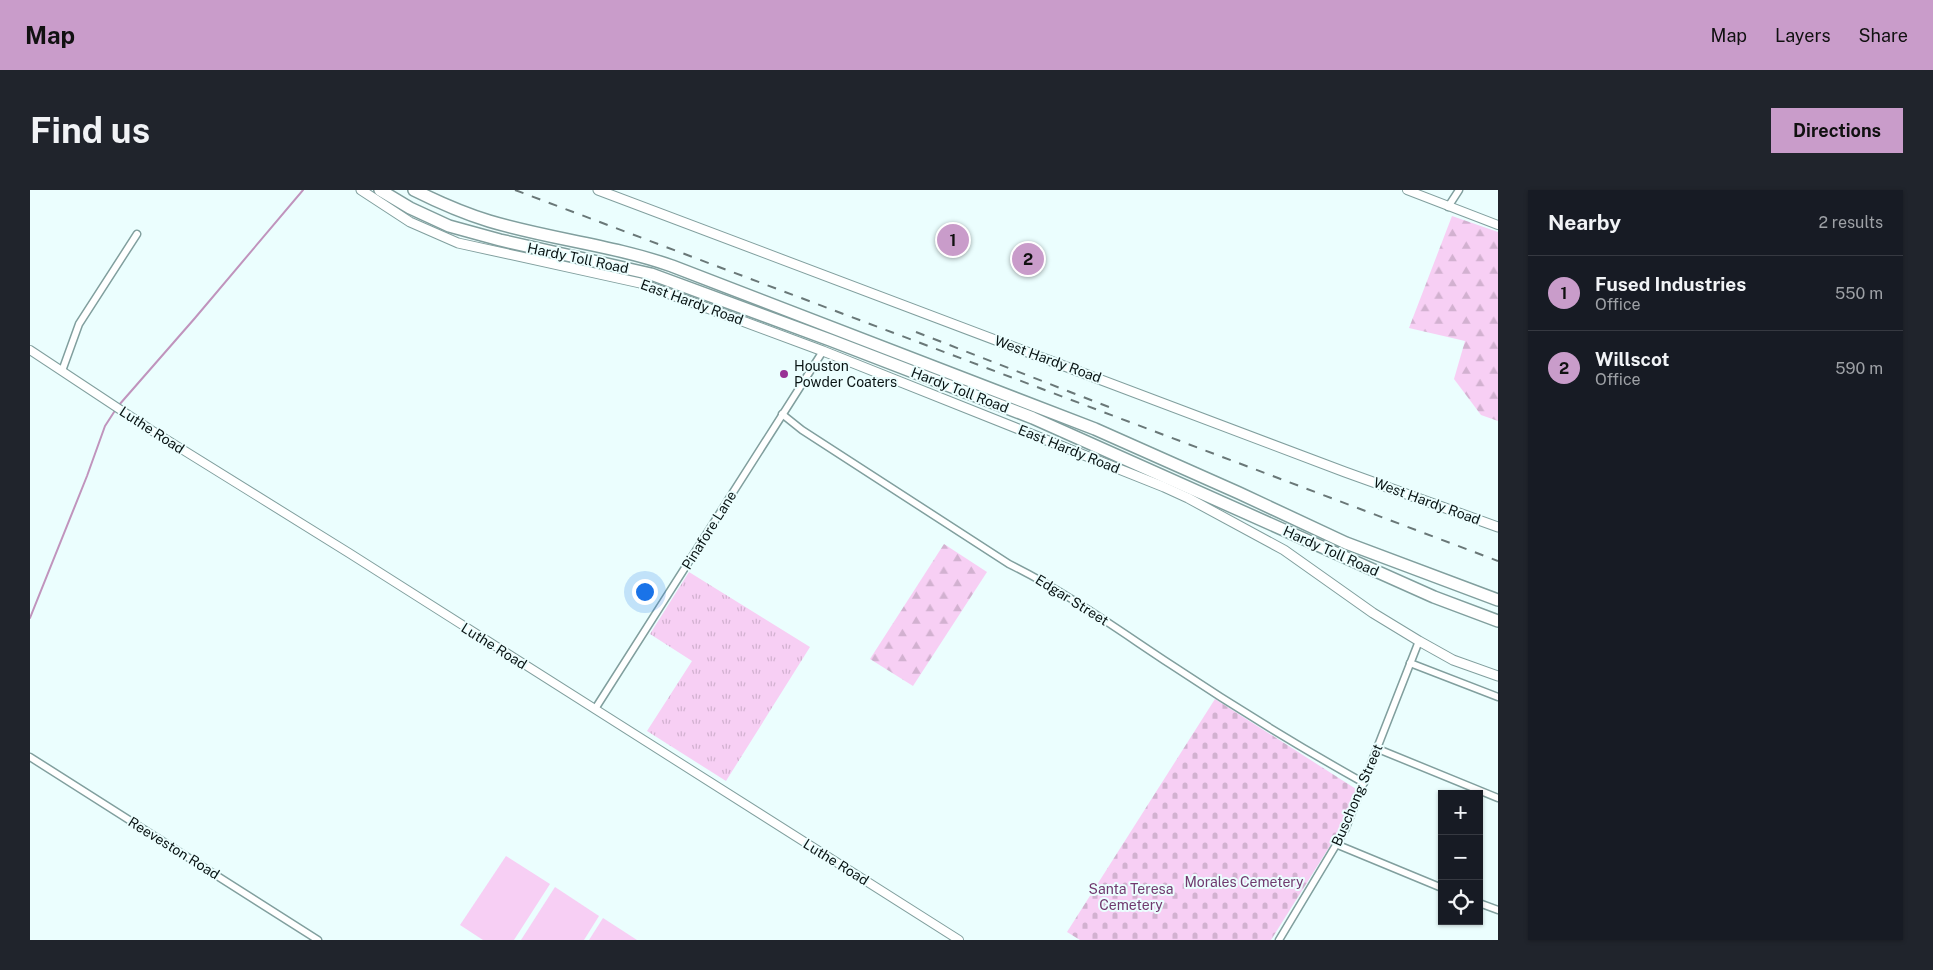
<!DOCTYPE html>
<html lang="en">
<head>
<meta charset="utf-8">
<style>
	body { margin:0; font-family:"Public Sans",sans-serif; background:#20242c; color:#f1f3f6 }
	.controls { position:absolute; right:15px; bottom:15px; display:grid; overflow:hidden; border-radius:0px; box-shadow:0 1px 4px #0004 }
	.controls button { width:45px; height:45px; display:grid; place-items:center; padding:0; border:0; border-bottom:1px solid #363941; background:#171b24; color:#f1f3f6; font:25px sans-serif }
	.you { position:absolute; left:614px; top:401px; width:18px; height:18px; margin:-12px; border:4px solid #fff; border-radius:50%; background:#1a73e8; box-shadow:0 0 0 8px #1a73e833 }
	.badge { display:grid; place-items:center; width:32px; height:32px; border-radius:50%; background:#c99cca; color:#111; font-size:16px; font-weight:700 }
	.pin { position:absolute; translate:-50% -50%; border:2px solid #fff; box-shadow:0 1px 5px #0006 }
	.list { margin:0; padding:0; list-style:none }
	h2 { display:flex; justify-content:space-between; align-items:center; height:65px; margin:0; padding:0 20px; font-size:21px }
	h2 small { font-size:16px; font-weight:400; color:#9ea1a6 }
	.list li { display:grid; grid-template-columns:32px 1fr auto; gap:15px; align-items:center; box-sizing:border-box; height:75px; padding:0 20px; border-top:1px solid #363941 }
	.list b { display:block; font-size:19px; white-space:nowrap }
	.list p { margin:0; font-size:16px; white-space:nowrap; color:#9ea1a6 }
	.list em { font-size:16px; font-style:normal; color:#9ea1a6 }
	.icon { flex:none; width:28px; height:28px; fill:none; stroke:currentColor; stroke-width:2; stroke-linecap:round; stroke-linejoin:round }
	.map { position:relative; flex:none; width:1468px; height:750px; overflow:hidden; border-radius:0px }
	header { display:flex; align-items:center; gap:30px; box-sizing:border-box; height:70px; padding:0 25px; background:#c99cca; color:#111 }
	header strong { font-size:24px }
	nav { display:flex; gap:28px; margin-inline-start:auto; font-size:18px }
	.intro { display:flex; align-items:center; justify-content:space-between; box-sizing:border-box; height:120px; padding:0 30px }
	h1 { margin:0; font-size:35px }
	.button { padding:12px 22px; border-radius:0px; background:#c99cca; color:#111; font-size:18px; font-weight:700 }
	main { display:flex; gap:30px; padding:0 30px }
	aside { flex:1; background:#171b24; border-radius:0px; box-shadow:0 1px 4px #0004 }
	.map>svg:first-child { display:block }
</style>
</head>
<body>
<header>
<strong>Map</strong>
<nav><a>Map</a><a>Layers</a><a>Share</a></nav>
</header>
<div class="intro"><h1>Find us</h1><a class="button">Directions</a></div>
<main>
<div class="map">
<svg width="1468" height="750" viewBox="0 0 1468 750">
	<defs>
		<pattern id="grass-tufts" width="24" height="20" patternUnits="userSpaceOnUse" patternTransform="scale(1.25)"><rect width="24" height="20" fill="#f7cff4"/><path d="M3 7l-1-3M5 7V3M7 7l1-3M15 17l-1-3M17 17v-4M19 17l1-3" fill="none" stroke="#d2b1d0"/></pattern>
		<pattern id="forest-firs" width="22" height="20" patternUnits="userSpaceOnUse" patternTransform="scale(1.25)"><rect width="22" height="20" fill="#f7cff4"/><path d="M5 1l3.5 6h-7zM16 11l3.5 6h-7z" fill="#d2b1d0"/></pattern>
		<pattern id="cemetery-stones" width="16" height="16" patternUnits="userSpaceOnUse" patternTransform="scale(1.25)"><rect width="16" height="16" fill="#f7cff4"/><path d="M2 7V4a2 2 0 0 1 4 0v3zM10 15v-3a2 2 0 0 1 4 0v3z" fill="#d2b1d0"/></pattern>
	</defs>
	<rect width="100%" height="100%" fill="#ebfefe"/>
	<!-- grass -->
	<polygon fill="url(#grass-tufts)" points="659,382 780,457 696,591 617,541 662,471 620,444"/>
	<!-- forest -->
	<g fill="url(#forest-firs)">
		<polygon points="1422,26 1468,42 1468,231 1451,225 1424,189 1435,151 1379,138"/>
		<polygon points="914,354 957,382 883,496 840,469"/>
	</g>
	<!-- cemetery -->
	<polygon fill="url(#cemetery-stones)" points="1185,509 1326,599 1324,611 1303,651 1241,750 1050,750 1037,742"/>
	<!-- garden -->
	<g fill="#f7cff4">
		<polygon points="476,666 520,694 484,750 453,750 430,735"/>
		<polygon points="525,697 569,726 554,750 491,750"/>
		<polygon points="573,728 607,750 559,750"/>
	</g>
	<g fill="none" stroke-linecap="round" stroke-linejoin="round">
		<!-- stream -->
		<g stroke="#c094bd" stroke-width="2">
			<polyline points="89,215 165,128 273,0"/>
			<polyline points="0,428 57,286 75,236 86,219"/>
		</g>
		<defs>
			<g id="minor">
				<polyline points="1418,17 1429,0"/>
				<polyline points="32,181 49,134 107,44"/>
				<path d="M752,224L772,240L979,374C1036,402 1087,439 1140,474C1203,516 1268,556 1334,593"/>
				<polyline points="1380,473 1468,507"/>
				<polyline points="565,519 793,161"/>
				<polyline points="1348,559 1468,608"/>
				<polyline points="0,567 288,750"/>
				<polyline points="1308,655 1412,698"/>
				<polyline points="1449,713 1468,720"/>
				<polyline points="1249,750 1315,640 1389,451"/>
			</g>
			<g id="tertiary">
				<polyline points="1377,0 1468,35"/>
				<polyline points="0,160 121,240 319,363 929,750"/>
			</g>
			<g id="secondary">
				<polyline points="331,0 380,32 428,53 610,93 793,161 1134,297 1158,308 1254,360 1343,423 1389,451 1423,470 1468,486"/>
				<polyline points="568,0 1315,282 1468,337"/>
			</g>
			<g id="motorway">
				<polyline points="350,0 380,18 419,36 470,50 621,84 800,150 1003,228 1404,407 1468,431"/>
				<path d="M384,0C408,12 433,23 459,31C519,49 582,55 642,76L1065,239L1209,303L1316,353L1468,410"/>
			</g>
		</defs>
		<!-- minor casing -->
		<use href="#minor" stroke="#819f9e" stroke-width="9"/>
		<!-- tertiary casing -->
		<use href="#tertiary" stroke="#819f9e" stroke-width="10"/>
		<!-- secondary casing -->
		<use href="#secondary" stroke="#819f9e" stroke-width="11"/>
		<!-- motorway casing -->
		<use href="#motorway" stroke="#819f9e" stroke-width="14"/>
		<!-- minor -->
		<use href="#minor" stroke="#fff" stroke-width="6"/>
		<!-- tertiary -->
		<use href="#tertiary" stroke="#fff" stroke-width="8"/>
		<!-- secondary -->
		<use href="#secondary" stroke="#fff" stroke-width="9"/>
		<!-- motorway -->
		<use href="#motorway" stroke="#fff" stroke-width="11"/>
		<!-- rail -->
		<g stroke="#697777" stroke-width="2" stroke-dasharray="9 9" stroke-linecap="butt">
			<polyline points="485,0 1468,371"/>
			<polyline points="886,142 1084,219"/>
		</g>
	</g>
	<!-- markers -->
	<circle fill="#983195" stroke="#ebfefe" stroke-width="2" cx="754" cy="184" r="5"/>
	<g text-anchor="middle" stroke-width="4" stroke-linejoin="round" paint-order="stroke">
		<!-- street labels -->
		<g font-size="14" fill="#081313" stroke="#ebfefe">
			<text transform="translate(548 68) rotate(12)" y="5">Hardy Toll Road</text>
			<text transform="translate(662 112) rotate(20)" y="5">East Hardy Road</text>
			<text transform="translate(1018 169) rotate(20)" y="5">West Hardy Road</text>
			<text transform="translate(930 200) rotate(21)" y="5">Hardy Toll Road</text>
			<text transform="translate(122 240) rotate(33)" y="5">Luthe Road</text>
			<text transform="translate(1039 259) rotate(22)" y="5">East Hardy Road</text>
			<text transform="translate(1397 311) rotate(20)" y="5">West Hardy Road</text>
			<text transform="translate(679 340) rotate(-58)" y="5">Pinafore Lane</text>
			<text transform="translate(1301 361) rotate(24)" y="5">Hardy Toll Road</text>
			<text transform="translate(1042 410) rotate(32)" y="5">Edgar Street</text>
			<text transform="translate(464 456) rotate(32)" y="5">Luthe Road</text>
			<text transform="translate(1327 605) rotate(-67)" y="5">Buschong Street</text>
			<text transform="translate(144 658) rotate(32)" y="5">Reeveston Road</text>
			<text transform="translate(806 672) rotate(32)" y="5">Luthe Road</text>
		</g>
		<!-- poi labels -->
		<g font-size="14" fill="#081313" stroke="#ebfefe" text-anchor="start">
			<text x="764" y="181">Houston<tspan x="764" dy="16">Powder Coaters</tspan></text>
		</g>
		<!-- park labels -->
		<g font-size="14" fill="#70396e" stroke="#ebfefe">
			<text x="1214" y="697">Morales Cemetery</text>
			<text x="1101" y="704">Santa Teresa<tspan x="1101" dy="16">Cemetery</tspan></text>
		</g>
	</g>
</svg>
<div class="controls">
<button>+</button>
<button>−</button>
<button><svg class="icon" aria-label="locate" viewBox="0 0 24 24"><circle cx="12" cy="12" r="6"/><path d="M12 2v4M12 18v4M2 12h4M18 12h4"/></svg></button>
</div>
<div class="you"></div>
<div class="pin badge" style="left:923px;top:50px">1</div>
<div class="pin badge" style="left:998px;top:69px">2</div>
</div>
<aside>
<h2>Nearby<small>2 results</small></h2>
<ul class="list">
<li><span class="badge">1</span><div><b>Fused Industries</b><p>Office</p></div><em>550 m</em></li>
<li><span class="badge">2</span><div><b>Willscot</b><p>Office</p></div><em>590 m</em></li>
</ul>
</aside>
</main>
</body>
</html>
